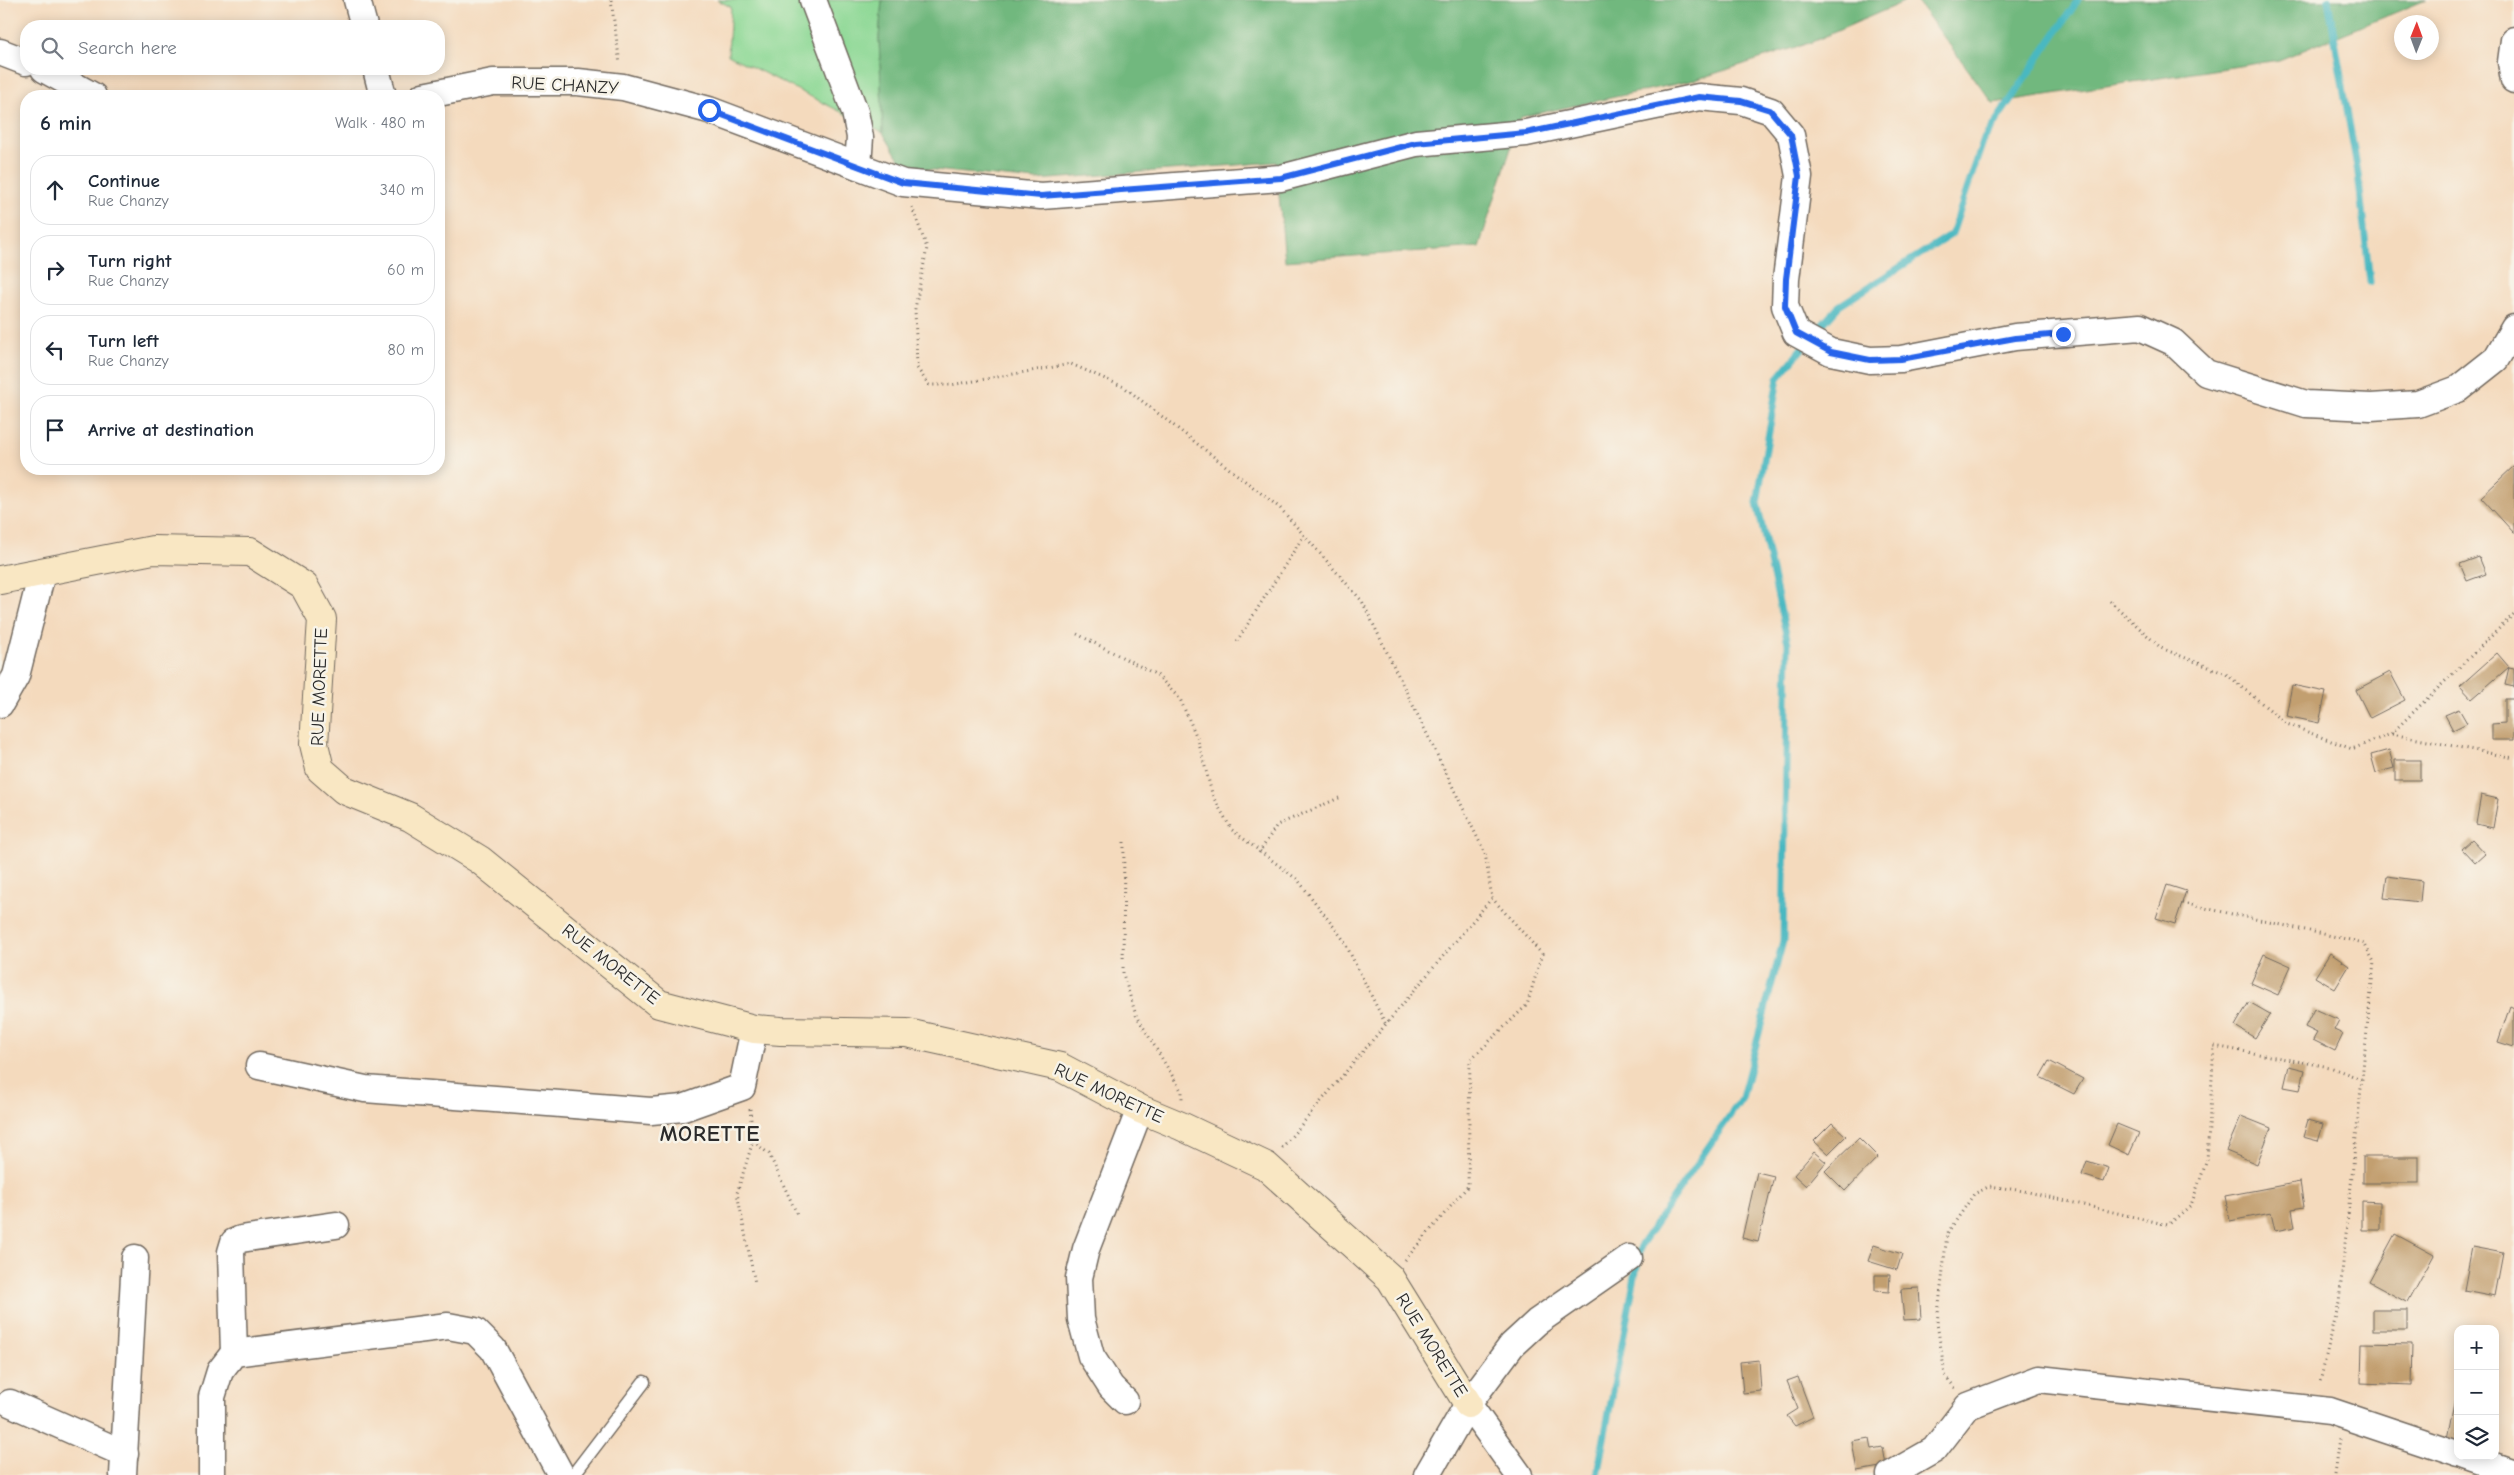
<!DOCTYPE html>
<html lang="en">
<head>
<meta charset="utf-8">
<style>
	body { margin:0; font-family:"Comic Neue",sans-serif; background:#f2f2f3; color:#1f2937 }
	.controls { position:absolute; right:15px; bottom:15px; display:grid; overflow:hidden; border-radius:10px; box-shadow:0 2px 12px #0003 }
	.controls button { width:45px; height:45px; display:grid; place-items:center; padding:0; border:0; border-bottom:1px solid #e0e1e3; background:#fff; color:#1f2937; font:25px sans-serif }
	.compass { position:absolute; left:2394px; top:15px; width:45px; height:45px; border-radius:50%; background:#fff; box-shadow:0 2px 12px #0003; rotate:1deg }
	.stop { position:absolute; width:15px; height:15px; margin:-11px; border:4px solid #2563eb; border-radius:50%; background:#fff }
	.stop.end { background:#2563eb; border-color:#fff; box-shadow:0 1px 5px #0008 }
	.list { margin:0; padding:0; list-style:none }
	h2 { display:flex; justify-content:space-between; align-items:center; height:65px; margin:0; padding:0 20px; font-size:21px }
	h2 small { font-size:16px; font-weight:400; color:#747a83 }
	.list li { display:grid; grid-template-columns:32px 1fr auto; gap:15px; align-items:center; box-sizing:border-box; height:70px; margin:0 10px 10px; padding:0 10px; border:1px solid #e0e1e3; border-radius:20px }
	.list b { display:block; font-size:19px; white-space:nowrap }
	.list p { margin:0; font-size:16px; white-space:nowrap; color:#747a83 }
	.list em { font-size:16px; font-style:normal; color:#747a83 }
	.icon { flex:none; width:28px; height:28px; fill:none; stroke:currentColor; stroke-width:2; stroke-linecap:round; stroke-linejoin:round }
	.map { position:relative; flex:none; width:2514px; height:1475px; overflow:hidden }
	.search { position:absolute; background:#fff; box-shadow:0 2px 12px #0003; left:20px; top:20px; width:425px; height:55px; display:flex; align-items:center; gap:12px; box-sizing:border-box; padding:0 18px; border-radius:20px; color:#747a83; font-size:19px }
	.panel { position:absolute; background:#fff; box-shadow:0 2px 12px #0003; left:20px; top:90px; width:425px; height:385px; border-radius:20px }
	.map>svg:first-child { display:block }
</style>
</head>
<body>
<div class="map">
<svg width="2514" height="1475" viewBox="0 0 2514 1475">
	<rect width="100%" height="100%" fill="#f7f3e8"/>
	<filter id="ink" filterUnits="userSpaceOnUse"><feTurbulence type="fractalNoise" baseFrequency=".02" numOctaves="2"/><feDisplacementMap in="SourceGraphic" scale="10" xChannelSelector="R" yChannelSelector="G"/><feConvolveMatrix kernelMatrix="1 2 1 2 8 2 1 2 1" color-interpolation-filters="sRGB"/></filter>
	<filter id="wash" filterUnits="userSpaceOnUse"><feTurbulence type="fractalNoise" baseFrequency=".0096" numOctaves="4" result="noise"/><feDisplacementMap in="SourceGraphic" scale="20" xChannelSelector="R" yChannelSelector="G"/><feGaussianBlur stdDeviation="1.12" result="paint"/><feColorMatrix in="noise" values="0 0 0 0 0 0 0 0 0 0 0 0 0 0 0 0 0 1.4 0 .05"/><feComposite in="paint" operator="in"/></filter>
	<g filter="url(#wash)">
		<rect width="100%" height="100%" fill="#f4dabd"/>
		<!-- green -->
		<polygon fill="#8cd894" stroke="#5c8260" points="717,0 882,0 879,38 883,133 728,55 731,7"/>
		<!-- forest -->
		<g fill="#71b87e" stroke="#4e7254">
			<polygon points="882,0 1908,0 1812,42 1695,80 1521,117 1479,247 1285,261 1276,162 1036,180 904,167 883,133 879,38"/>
			<polygon points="1916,0 2426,0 2279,60 1993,103"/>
		</g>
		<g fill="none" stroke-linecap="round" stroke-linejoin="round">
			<!-- stream -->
			<g stroke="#49b8c1" stroke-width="7">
				<polyline points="2328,0 2358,173 2370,282"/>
				<polyline points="1813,335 1839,306 1952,234 1984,139 2078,0"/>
				<polyline points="1597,1475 1641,1245 1742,1098 1783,941 1788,643 1757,503 1778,378 1806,344"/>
			</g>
		</g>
		<g id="blocks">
			<!-- building -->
			<g fill="#c29f70">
				<polygon points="2514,466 2514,533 2481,497"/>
				<polygon points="2479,557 2486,574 2467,581 2460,564"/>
				<polygon points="2497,653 2509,667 2472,699 2460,686"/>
				<polygon points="2509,667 2514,668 2514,687 2505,685"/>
				<polygon points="2390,672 2405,700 2370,718 2356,690"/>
				<polygon points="2292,685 2326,692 2319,723 2286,716"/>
				<polygon points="2505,699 2514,699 2514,740 2492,740 2492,724 2505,723"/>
				<polygon points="2459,709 2467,723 2453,730 2445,715"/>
				<polygon points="2389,750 2394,768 2376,773 2371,755"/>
				<rect x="2395" y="760" width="25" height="20"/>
				<polygon points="2481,795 2498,799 2493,828 2476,824"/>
				<polygon points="2472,840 2485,854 2475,863 2462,849"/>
				<polygon points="2387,876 2422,881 2420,902 2384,898"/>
				<polygon points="2167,885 2186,891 2175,924 2156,918"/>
				<polygon points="2330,953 2349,966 2335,989 2315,977"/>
				<polygon points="2264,954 2291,966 2278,995 2251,983"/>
				<polygon points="2249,1002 2270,1014 2255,1038 2235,1026"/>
				<polygon points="2510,1006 2514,1008 2514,1047 2498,1042"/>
				<polygon points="2314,1009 2339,1020 2334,1030 2343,1034 2335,1051 2313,1040 2317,1033 2305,1027"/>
				<polygon points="2049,1061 2083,1079 2074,1094 2040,1077"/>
				<polygon points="2289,1066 2305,1070 2300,1090 2284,1087"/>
				<polygon points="2241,1116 2271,1128 2257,1164 2226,1151"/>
				<polygon points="2308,1120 2323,1124 2318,1141 2303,1137"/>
				<polygon points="1832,1123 1846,1136 1828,1154 1814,1141"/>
				<polygon points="2117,1124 2139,1133 2129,1155 2108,1145"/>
				<polygon points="1859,1138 1878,1157 1845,1191 1825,1171"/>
				<polygon points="1814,1152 1826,1162 1806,1186 1794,1175"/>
				<rect x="2363" y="1157" width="56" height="26"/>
				<polygon points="2087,1161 2109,1168 2104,1182 2082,1175"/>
				<polygon points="1757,1172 1774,1176 1758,1242 1742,1238"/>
				<polygon points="2300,1182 2304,1207 2292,1209 2295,1227 2275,1231 2271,1213 2230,1221 2225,1196"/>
				<polygon points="2362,1201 2380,1202 2380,1230 2362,1230"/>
				<polygon points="2395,1234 2434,1255 2408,1303 2369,1282"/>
				<polygon points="1874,1245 1902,1254 1897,1270 1868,1261"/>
				<polygon points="2472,1247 2503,1253 2495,1296 2464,1290"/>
				<polygon points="1875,1275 1890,1275 1889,1292 1875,1291"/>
				<polygon points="1919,1288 1921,1319 1904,1320 1901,1289"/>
				<rect x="2373" y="1310" width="34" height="20"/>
				<polygon points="2362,1343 2412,1344 2411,1385 2361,1383"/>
				<polygon points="1759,1360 1761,1391 1743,1393 1740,1362"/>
				<polygon points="1798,1377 1813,1417 1795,1426 1787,1416 1798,1409 1787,1381"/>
				<polygon points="2457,1392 2458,1392 2458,1441 2448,1439"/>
				<polygon points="1869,1438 1871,1449 1883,1447 1886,1466 1857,1471 1852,1441"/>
			</g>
		</g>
	</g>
	<g filter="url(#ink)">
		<use href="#blocks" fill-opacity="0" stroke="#71685e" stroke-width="1"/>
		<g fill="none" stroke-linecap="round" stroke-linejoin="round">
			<defs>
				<polyline id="lane" points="573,1475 644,1382"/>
				<g id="street">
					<polyline points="357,0 364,26"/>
					<polyline points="813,0 855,112 860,137 858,166"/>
					<polyline points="2514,40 2511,62 2514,80"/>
					<polyline points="0,52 26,62"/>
					<polyline points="44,69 93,96"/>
					<polyline points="376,69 383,96"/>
					<polyline points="423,96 493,82 578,82 623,87 709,110 903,183 1041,196 1281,178 1416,143 1526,133 1699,97 1741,101 1771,111 1791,135 1799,176 1786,279 1785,306 1796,333 1831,352 1870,360 1901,359 2015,337 2140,327 2173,342 2206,373 2306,404 2371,407 2418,404 2458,389 2496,359 2514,328"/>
					<polyline points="0,704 16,676 42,573"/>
					<polyline points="259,1066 365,1089 651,1111 683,1108 742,1087 754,1029"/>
					<polyline points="234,1353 231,1252 234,1242 241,1239 336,1225"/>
					<polyline points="1125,1401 1111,1387 1091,1356 1081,1319 1079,1278 1086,1249 1140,1109"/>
					<polyline points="10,1403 125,1454"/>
					<polyline points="1468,1404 1512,1345 1537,1322 1629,1258"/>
					<polyline points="2465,1456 2514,1473"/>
					<polyline points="123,1475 135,1258"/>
					<polyline points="212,1475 212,1397 220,1371 234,1353 448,1326 475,1331 493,1349 561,1475"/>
					<polyline points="1427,1475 1468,1404 1519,1475"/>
					<polyline points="1890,1475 1934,1450 1968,1406 2039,1379 2330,1411 2458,1454"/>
				</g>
				<polyline id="secondary" points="0,580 153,550 250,552 304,586 322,619 314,744 320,769 344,790 410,817 480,860 659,1004 754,1029 781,1031 907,1033 1060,1067 1140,1109 1181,1126 1266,1166 1390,1278 1468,1404"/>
			</defs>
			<!-- lane casing -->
			<use href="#lane" stroke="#71685e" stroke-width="15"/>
			<!-- street casing -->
			<use href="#street" stroke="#71685e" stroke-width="29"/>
			<!-- secondary casing -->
			<use href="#secondary" stroke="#71685e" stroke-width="30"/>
			<!-- path -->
			<g stroke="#71685e" stroke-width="3" stroke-dasharray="1 4" stroke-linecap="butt">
				<polyline points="611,0 620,64"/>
				<polyline points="912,207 927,248 915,309 917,368 929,385 951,385 1071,364 1124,387 1280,508 1362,601 1485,853 1492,898 1281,1149"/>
				<polyline points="2110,601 2161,648 2226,674 2287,724 2352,749 2391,734 2514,614"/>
				<polyline points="1077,634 1157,675 1180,699 1198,740 1213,797 1232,830 1298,880 1343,939 1386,1025"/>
				<polyline points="1237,641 1304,535"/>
				<polyline points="2392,734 2514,758"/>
				<polyline points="1124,842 1123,974 1136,1015 1182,1092 1182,1100"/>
				<polyline points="1259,853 1277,825 1339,798"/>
				<polyline points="2182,903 2364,943 2374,962 2339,1302 2320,1382 2321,1385"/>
				<polyline points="750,1109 753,1141 737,1193 755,1283"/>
				<polyline points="753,1141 769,1154 798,1216"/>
				<polyline points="1405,1260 1468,1186 1470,1060 1527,1005 1542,954 1492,898"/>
				<polyline points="1955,1388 1945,1375 1937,1323 1947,1234 1974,1194 1990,1186 2024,1191 2168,1225 2191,1205 2207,1160 2214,1046 2330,1067 2361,1079"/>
				<polyline points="2334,1475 2339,1439"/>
			</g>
			<!-- lane -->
			<use href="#lane" stroke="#fff" stroke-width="12"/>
			<!-- street -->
			<use href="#street" stroke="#fff" stroke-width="26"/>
			<!-- secondary -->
			<use href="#secondary" stroke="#f9e7c3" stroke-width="28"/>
		</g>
	</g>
	<g fill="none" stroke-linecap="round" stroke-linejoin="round" filter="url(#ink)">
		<!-- route -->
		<polyline stroke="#2563eb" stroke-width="6" points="709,110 903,183 1041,196 1281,178 1416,143 1526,133 1699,97 1741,101 1770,110 1791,135 1799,176 1786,279 1785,306 1796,333 1831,352 1870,360 1901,359 2015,338 2063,334"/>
	</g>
	<g text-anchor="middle" stroke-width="5" stroke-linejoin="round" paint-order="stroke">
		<!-- street labels -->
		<g font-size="18" fill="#2b2b2b" stroke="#f7f3e8">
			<text transform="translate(565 85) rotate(3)" y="6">RUE CHANZY</text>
			<text transform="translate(319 687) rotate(-88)" y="6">RUE MORETTE</text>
			<text transform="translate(611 964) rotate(38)" y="6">RUE MORETTE</text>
			<text transform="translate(1109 1093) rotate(25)" y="6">RUE MORETTE</text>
			<text transform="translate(1432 1345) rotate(58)" y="6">RUE MORETTE</text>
		</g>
		<!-- district labels -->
		<g font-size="22" font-weight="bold" letter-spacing="1" fill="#2b2b2b" stroke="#f7f3e8">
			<text x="710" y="1141">MORETTE</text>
		</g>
	</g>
</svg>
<div class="controls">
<button>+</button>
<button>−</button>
<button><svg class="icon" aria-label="layers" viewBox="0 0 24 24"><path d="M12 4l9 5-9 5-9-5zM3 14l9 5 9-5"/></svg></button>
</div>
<svg class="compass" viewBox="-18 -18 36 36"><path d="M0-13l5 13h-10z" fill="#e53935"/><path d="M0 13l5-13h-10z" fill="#747a83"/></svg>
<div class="stop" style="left:709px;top:110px"></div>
<div class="stop end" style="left:2063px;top:334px"></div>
<div class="search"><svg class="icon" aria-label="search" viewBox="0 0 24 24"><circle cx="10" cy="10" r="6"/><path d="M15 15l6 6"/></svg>Search here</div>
<section class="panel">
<h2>6 min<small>Walk · 480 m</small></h2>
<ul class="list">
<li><svg class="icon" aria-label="ahead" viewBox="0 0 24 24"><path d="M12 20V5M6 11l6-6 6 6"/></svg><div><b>Continue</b><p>Rue Chanzy</p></div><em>340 m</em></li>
<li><svg class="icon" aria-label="right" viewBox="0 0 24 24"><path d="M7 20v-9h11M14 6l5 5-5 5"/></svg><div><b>Turn right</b><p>Rue Chanzy</p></div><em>60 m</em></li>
<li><svg class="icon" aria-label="left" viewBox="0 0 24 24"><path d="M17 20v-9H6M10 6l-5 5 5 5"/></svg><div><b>Turn left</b><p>Rue Chanzy</p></div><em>80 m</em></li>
<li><svg class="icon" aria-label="arrive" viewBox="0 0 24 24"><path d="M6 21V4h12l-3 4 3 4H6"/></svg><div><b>Arrive at destination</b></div></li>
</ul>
</section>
</div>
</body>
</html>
